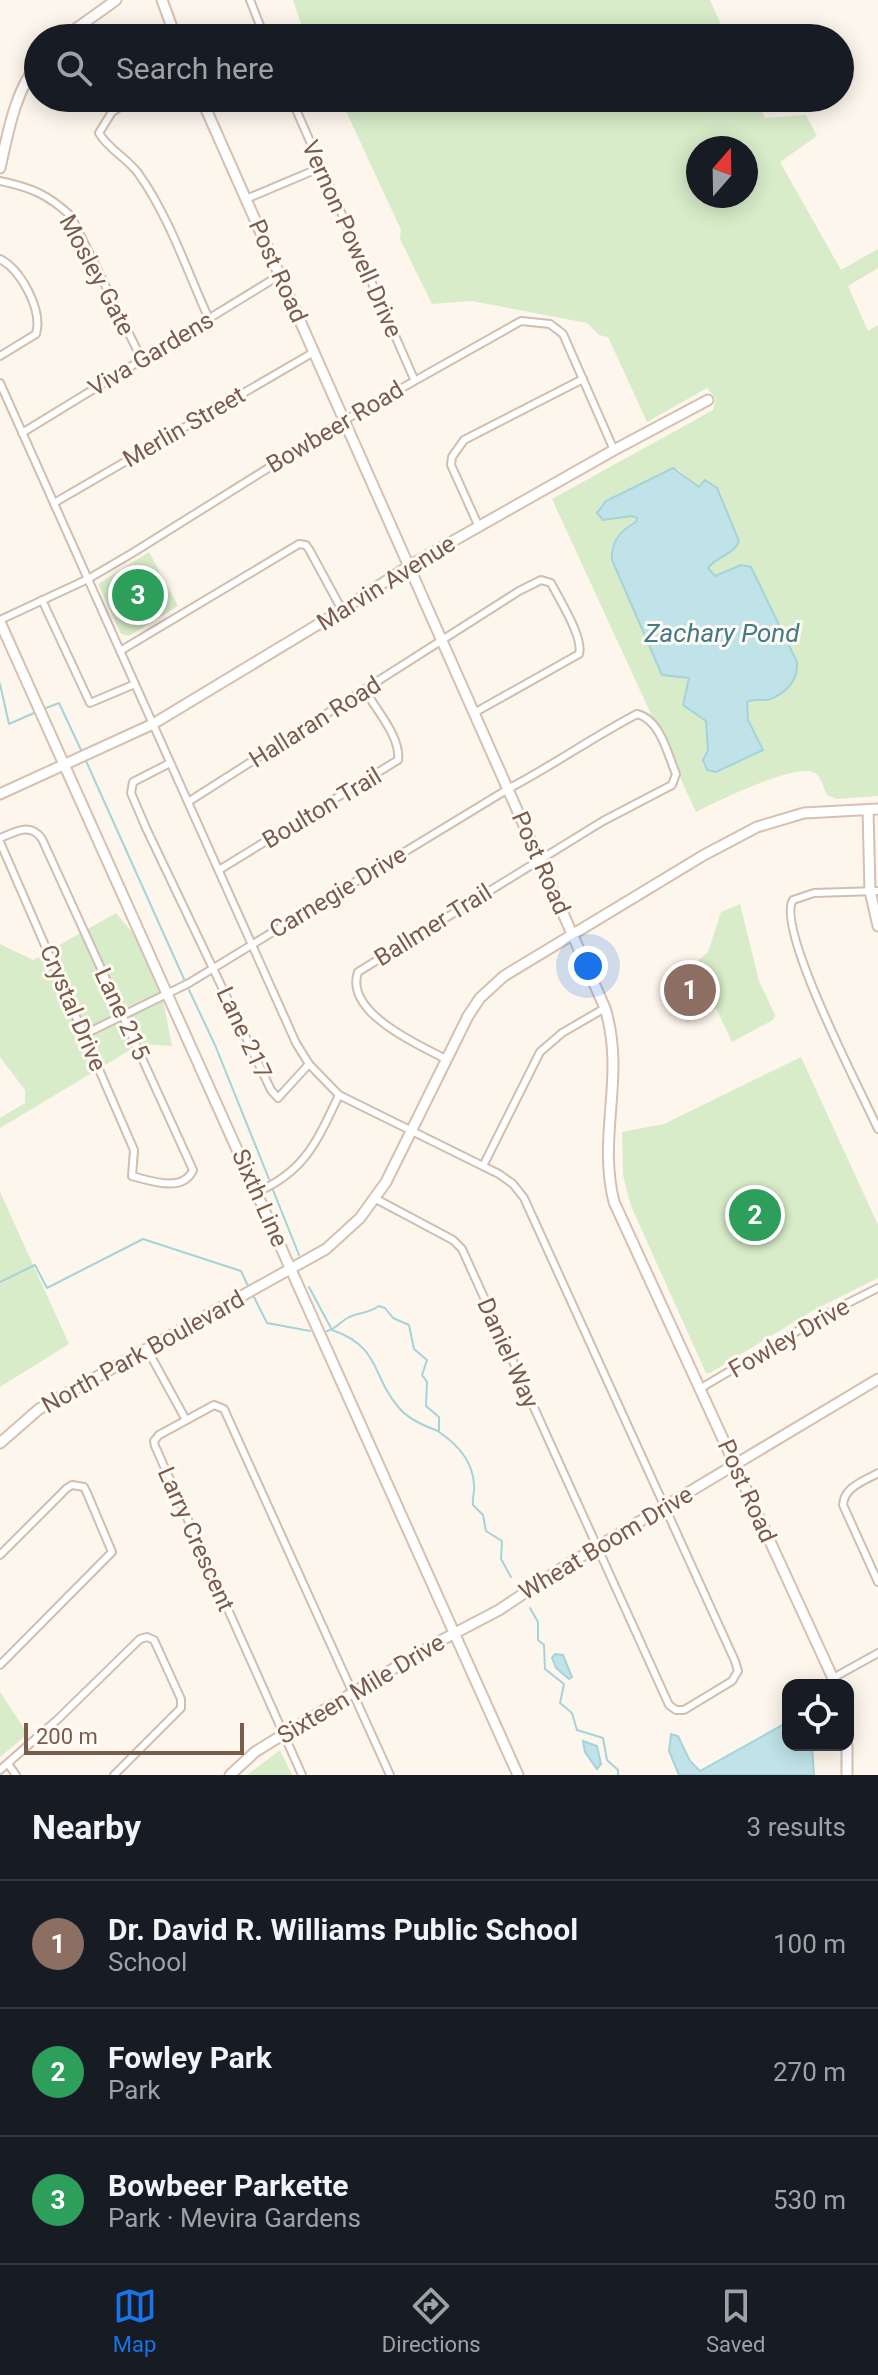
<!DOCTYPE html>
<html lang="en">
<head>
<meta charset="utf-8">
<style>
	body { margin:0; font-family:Roboto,sans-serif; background:#242831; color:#f1f3f6 }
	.controls { position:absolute; right:24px; bottom:24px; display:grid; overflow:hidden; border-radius:16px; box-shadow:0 4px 20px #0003 }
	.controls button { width:72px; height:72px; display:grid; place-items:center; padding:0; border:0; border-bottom:2px solid #363941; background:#171b24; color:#f1f3f6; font:40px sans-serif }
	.compass { position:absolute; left:686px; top:136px; width:72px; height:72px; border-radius:50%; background:#171b24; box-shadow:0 4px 20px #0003; rotate:20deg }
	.scale { position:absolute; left:24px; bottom:20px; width:220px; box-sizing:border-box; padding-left:8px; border:4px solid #7a5c4d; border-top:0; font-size:22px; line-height:28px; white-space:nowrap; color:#7a5c4d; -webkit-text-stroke:6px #fffaf3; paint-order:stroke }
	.you { position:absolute; left:588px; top:966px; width:28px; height:28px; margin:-20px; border:6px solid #fff; border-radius:50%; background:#1a73e8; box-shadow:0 0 0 12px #1a73e833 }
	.badge { display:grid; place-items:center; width:52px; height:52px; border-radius:50%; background:#1a73e8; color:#fff; font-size:26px; font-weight:700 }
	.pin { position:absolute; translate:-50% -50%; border:4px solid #fff; box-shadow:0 2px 8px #0006 }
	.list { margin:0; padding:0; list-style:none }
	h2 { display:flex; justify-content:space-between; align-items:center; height:104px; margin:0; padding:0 32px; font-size:34px }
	h2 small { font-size:26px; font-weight:400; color:#9ea1a6 }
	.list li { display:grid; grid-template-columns:52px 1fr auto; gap:24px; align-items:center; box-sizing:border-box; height:128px; padding:0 32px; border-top:2px solid #363941 }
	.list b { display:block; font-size:30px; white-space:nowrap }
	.list p { margin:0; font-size:26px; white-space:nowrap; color:#9ea1a6 }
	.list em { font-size:26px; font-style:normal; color:#9ea1a6 }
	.icon { flex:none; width:44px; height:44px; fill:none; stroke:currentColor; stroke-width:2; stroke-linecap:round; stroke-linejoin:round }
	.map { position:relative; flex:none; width:878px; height:1775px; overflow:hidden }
	.search { position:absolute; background:#171b24; box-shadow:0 4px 20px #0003; left:24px; right:24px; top:24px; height:88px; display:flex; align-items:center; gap:20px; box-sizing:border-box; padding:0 28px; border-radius:44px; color:#9ea1a6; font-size:30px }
	.sheet { height:488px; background:#171b24 }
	nav { display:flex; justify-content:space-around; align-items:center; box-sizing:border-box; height:112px; border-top:2px solid #363941; background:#171b24; font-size:22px; color:#9ea1a6 }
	nav a { display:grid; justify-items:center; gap:4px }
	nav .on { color:#1a73e8 }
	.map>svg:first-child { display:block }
</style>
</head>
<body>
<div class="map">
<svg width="878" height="1775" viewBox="0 0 878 1775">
	<rect width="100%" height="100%" fill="#fdf6ec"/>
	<!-- green -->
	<g fill="#d8ecc9" fill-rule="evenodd">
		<polygon points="293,0 710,0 727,38 306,38"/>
		<path d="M340,98H756L765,118L806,115L817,136L780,162L841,270L878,249V268L848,286L868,331L878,325V796L837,799L827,795C824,789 821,776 815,773C796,762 716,802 696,812L552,499L713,410L716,399L707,388L647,422L608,337L599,335L587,323L472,301L432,304L400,239L401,230ZM698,148H746V196H698ZM669,469L679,470L700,488L702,485L717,488L739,541C734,555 716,555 708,568L715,577L741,565L797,671C786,702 768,691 747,702L748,720L753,730L704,766L703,760L708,750L706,721L690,678L611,552L617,536L636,522L637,518L606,501Z"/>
		<polygon points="149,552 178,606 129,636 121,634 98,584"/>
		<polygon points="740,904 759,981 775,1015 773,1020 732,1042 716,1008 687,1022 683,1010 679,1017 673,1006 678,993 692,974 689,969 708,952 721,912"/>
		<polygon points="116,913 133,933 162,994 172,1046 140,1044 0,1128 0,1118 25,1103 25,1090 0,1057 0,944 33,960"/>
		<polygon points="801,1057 878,1225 878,1278 812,1311 710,1373 706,1373 631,1206 623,1175 622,1132 664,1124"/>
		<polygon points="0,1192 69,1344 0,1387"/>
		<polygon points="0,1692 25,1730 24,1737 0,1757"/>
		<polygon points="280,1750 292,1775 247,1775"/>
	</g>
	<!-- water -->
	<g fill="#bfe3e8" stroke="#a5d3da" stroke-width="2">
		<path d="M673,468L699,487L705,480L717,488L739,541C735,554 716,557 708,568L715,576L741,565L751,567L797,662C798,679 788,691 773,698C765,703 756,697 747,702L748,720L763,750L716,772L707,770L703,760L708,750L706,721L683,705L689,678L662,675L612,560C611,541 620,531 636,522L637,518L632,516L603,520L597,513L606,501Z"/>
		<polygon points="555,1654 563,1655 572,1677 569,1679 556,1668 552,1658"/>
		<polygon points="788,1722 788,1745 802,1745 801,1749 812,1747 814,1775 679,1775 669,1751 671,1734 678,1736 690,1761 700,1771"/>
		<polygon points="583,1741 597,1746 601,1764 597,1769 585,1752"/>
	</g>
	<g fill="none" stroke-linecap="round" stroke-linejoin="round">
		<!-- stream -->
		<g stroke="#a5d3da" stroke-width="2">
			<polyline points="0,684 9,724 34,713"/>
			<polyline points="46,708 59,703 81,750"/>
			<polyline points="86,761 184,979"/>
			<polyline points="189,990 215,1045 269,1179"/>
			<polyline points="273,1190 299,1255"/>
			<polyline points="0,1282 35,1265 47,1288 143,1239 241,1271 249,1288"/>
			<path d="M309,1287L332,1330C382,1347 371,1377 400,1409C410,1420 425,1426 438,1431"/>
			<polyline points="252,1293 267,1323 310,1331"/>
			<path d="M327,1331C336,1329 340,1322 349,1317C359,1312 367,1314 379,1306L385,1308L393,1318L409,1325L414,1349L427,1360L422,1375L427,1382L426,1406L439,1417V1432C457,1444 473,1462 474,1485C475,1492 472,1497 473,1505L483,1515L486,1531L502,1541L501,1559L511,1577"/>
			<polyline points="530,1608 538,1622 538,1640 544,1645 545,1669 564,1684 560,1703 572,1713 577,1730 603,1738 607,1760 618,1770 618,1775"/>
		</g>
		<defs>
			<g id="street">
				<polyline points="250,0 265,38"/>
				<path d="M134,98L112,112L99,133C109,150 126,157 138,173C169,216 187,271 209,319"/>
				<polyline points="291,98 414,379"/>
				<path d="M0,181C32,188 47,194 71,216L142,360"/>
				<polyline points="246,199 322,167"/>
				<path d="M0,259C21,270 43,310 36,334L0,356"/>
				<polyline points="0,383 296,1043 309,1064 339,1095 499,1174 513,1184 524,1198 735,1661 738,1671 732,1681 684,1710 676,1710 669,1705 462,1249 453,1240 376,1199"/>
				<polyline points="22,433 280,275"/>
				<polyline points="54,503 314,352"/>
				<polyline points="479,527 451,465 452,457 464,440 583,379"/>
				<polyline points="42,600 90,703 135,684"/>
				<polyline points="0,620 88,579 134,552 345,420 521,321 550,324 563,334 614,450"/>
				<polyline points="120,651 299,544 306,545 310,551 342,610"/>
				<polyline points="170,763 133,782 131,793 146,828 271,1090 278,1098 309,1064"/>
				<path d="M188,802L519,591L541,580L551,583C559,599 584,638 579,654L474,713"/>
				<path d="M0,838C16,832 30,822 42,839L193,1170C183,1193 151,1181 132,1176L134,1150L0,842"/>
				<path d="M219,870L398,760C401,737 376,710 365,690"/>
				<path d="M878,891L814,893L793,900C775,928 862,1093 878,1129"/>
				<path d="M83,1035L189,983L508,789C552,766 593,737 637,714C660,719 668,755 676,774L672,785L603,821L358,972C344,1012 418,1045 446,1059"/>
				<polyline points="483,1166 540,1052 562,1033 605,1008"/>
				<path d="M257,1192C306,1171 318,1139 339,1095"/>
				<polyline points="147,1349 186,1420"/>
				<polyline points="701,1388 826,1314 878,1288"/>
				<path d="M878,1473C864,1481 844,1487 843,1505L878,1582"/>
				<polyline points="0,1555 67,1488 72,1485 84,1487 87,1493 112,1552 0,1665"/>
				<polyline points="833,1678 878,1653"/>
				<polyline points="8,1764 16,1775"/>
				<polyline points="0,1770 58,1719 140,1639 147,1637 154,1640 181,1699 181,1708 114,1775"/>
				<polyline points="302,1775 155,1446 154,1441 159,1435 214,1405 224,1409 390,1775"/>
			</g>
			<g id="secondary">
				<polyline points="162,0 176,38"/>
				<polyline points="63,38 116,0"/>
				<path d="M201,98L605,1008C626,1077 597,1134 614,1202L836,1685"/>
				<path d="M0,168C8,133 15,91 38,63"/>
				<polyline points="0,622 518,1775"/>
				<polyline points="0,794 153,724 342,610 409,566 614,450 708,400"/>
				<polyline points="868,810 870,891 878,926"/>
				<polyline points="0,1443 39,1409 326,1249 360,1218 386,1182 468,1016 480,998 504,976 704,855 757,827 804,813 878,809"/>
				<polyline points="847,1745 847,1775"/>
				<polyline points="230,1775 255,1752 284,1734 438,1642 499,1610 562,1568 878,1379"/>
			</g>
		</defs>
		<!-- street casing -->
		<use href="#street" stroke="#d1beb0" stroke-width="10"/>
		<!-- secondary casing -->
		<use href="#secondary" stroke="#d6c0b0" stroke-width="13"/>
		<!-- street -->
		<use href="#street" stroke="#fff" stroke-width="6"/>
		<!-- secondary -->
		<use href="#secondary" stroke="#fff" stroke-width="9"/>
	</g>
	<g text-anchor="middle" stroke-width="6" stroke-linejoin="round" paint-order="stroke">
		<!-- street labels -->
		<g font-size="24" fill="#7a5c4d" stroke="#fffaf3">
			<text transform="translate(352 239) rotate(66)" y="8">Vernon Powell Drive</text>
			<text transform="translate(278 271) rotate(66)" y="8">Post Road</text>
			<text transform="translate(97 275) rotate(62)" y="8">Mosley Gate</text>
			<text transform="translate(151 354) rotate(-31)" y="8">Viva Gardens</text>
			<text transform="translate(184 427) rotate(-30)" y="8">Merlin Street</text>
			<text transform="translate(335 427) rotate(-31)" y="8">Bowbeer Road</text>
			<text transform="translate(386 583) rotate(-32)" y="8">Marvin Avenue</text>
			<text transform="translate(315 722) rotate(-32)" y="8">Hallaran Road</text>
			<text transform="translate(322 808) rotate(-31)" y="8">Boulton Trail</text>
			<text transform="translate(541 863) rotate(66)" y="8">Post Road</text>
			<text transform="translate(338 892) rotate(-31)" y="8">Carnegie Drive</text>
			<text transform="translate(433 925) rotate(-32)" y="8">Ballmer Trail</text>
			<text transform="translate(73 1008) rotate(67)" y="8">Crystal Drive</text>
			<text transform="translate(122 1014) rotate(65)" y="8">Lane 215</text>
			<text transform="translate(244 1033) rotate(65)" y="8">Lane 217</text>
			<text transform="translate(260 1198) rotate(66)" y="8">Sixth Line</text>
			<text transform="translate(789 1338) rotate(-30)" y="8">Fowley Drive</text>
			<text transform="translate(143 1352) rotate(-29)" y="8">North Park Boulevard</text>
			<text transform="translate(508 1353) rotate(66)" y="8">Daniel Way</text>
			<text transform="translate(747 1491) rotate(66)" y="8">Post Road</text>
			<text transform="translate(196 1539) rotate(66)" y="8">Larry Crescent</text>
			<text transform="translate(606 1543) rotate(-31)" y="8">Wheat Boom Drive</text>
			<text transform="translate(361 1689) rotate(-31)" y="8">Sixteen Mile Drive</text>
		</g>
		<!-- water labels -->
		<g font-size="26" font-style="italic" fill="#437c86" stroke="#fffaf3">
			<text x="722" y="642">Zachary Pond</text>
		</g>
	</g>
</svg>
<div class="controls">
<button><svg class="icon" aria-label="locate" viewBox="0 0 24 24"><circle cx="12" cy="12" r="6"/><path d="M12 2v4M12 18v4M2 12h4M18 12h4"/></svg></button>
</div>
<svg class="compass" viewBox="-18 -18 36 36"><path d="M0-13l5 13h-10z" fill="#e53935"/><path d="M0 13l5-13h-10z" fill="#9ea1a6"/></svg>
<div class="scale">200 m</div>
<div class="you"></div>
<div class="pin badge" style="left:690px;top:990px;background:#8d6e63">1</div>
<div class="pin badge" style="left:755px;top:1215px;background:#2e9e5b">2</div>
<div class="pin badge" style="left:138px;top:595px;background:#2e9e5b">3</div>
<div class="search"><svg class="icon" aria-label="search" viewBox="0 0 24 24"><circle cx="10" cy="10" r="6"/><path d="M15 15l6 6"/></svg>Search here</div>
</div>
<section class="sheet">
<h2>Nearby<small>3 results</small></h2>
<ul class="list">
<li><span class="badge" style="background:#8d6e63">1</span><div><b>Dr. David R. Williams Public School</b><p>School</p></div><em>100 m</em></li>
<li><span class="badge" style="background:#2e9e5b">2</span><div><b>Fowley Park</b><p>Park</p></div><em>270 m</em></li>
<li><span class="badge" style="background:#2e9e5b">3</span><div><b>Bowbeer Parkette</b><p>Park · Mevira Gardens</p></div><em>530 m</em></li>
</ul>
</section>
<nav>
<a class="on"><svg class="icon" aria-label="map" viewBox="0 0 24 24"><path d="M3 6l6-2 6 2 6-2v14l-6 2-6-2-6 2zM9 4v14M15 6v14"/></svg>Map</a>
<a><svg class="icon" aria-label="directions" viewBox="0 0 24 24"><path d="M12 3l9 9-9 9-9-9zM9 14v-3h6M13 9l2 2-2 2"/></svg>Directions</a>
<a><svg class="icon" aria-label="saved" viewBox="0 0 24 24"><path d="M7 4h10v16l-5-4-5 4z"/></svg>Saved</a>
</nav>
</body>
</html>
